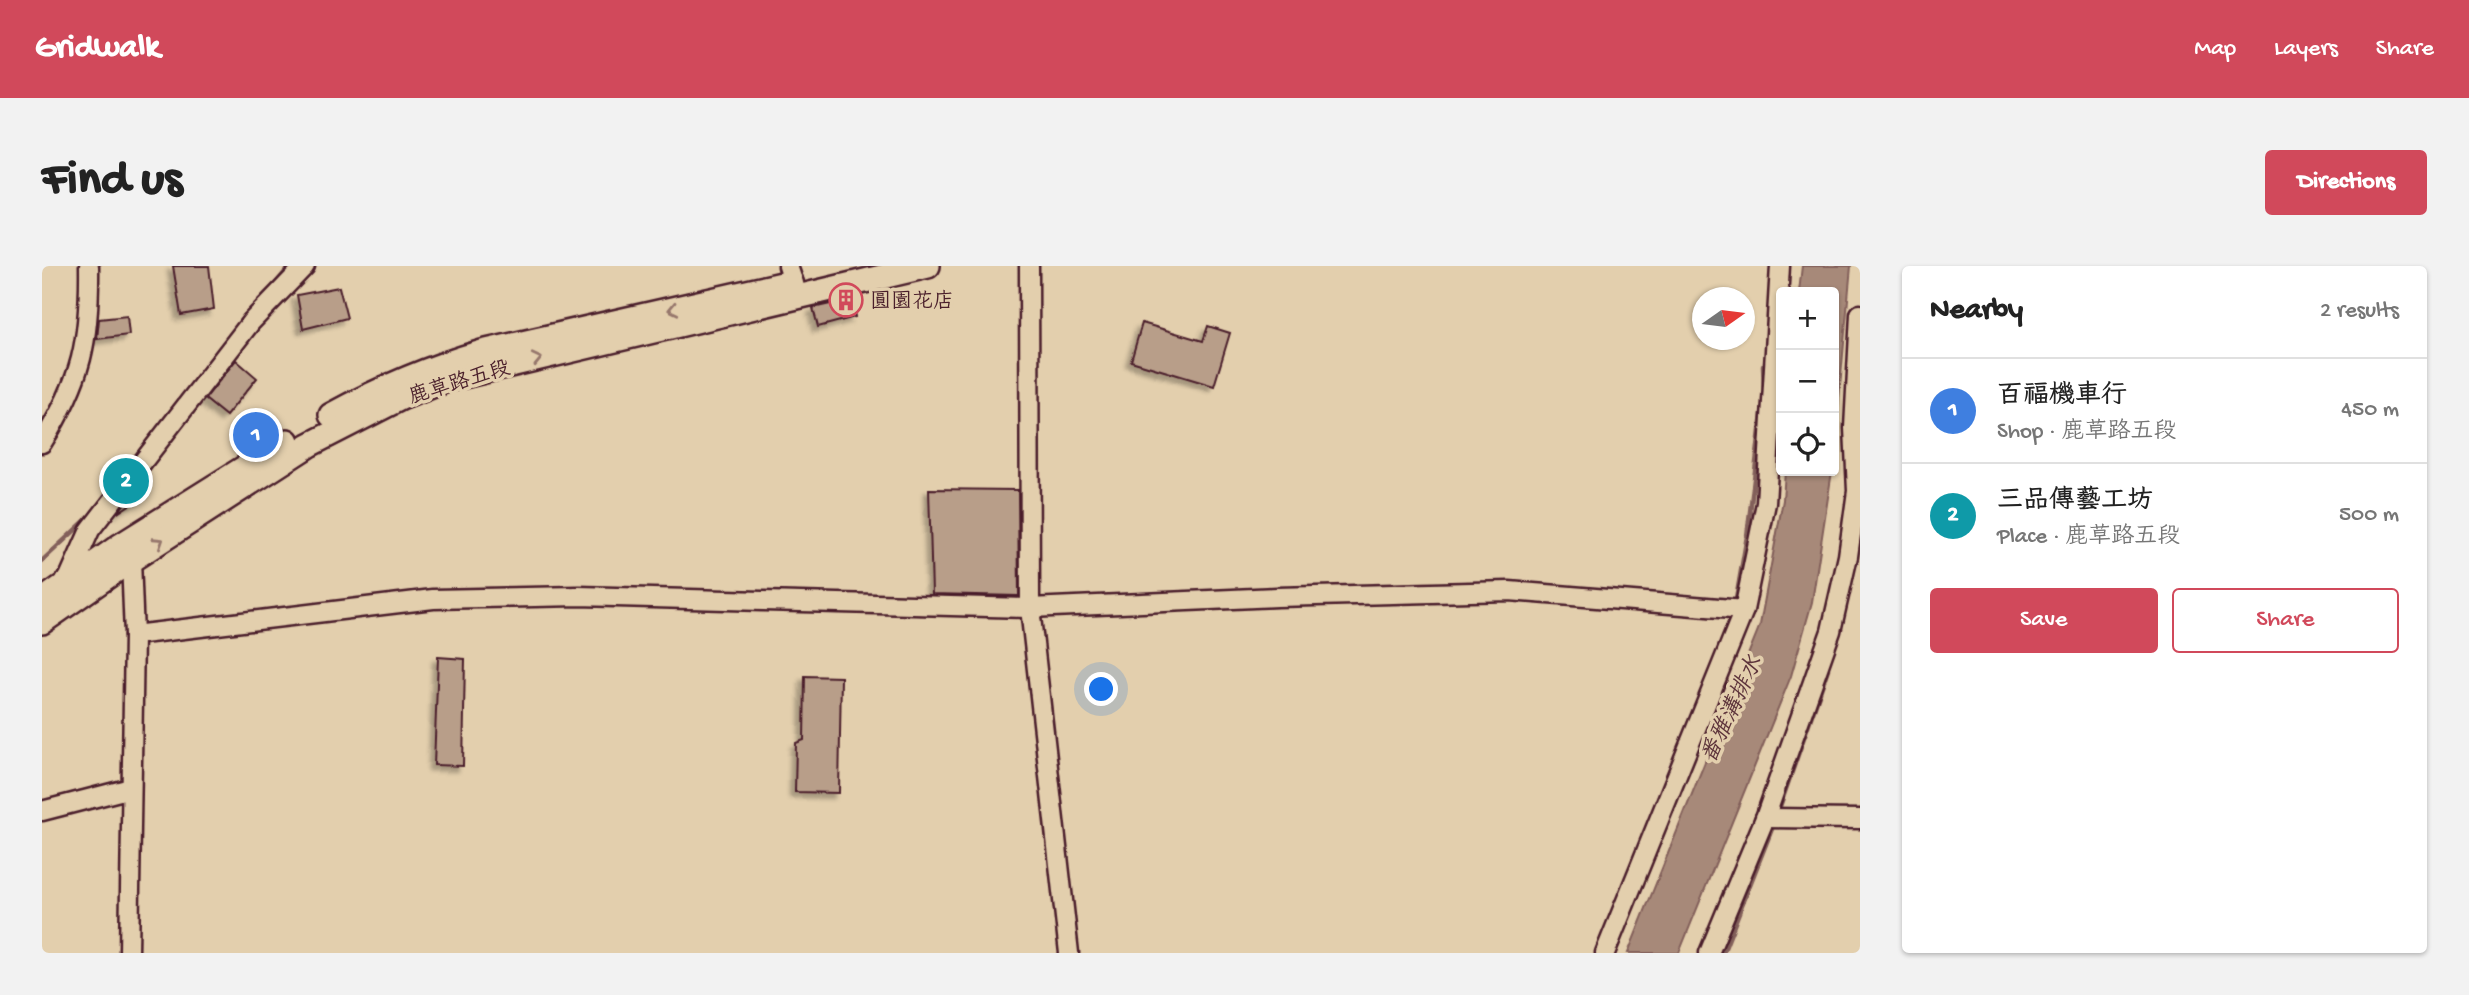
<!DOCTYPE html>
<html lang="en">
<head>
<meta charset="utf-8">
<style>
	body { margin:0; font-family:"Gochi Hand","LXGW WenKai TC",sans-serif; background:#f2f2f2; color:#222 }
	.controls { position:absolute; right:21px; top:21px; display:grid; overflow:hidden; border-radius:7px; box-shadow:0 2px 5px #0004 }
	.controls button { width:63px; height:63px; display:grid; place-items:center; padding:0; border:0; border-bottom:2px solid #e0e0e0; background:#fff; color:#222; font:35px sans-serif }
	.compass { position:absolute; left:1650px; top:21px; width:63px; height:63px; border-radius:50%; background:#fff; box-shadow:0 2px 5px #0004; rotate:76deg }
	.you { position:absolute; left:1060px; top:424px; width:24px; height:24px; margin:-18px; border:5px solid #fff; border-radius:50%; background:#1a73e8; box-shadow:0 0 0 10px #1a73e833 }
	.badge { display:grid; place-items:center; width:46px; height:46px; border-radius:50%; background:#d1495b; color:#fff; font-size:23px; font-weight:700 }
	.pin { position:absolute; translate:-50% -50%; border:4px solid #fff; box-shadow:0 2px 7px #0006 }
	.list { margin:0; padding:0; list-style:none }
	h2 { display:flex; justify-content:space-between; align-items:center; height:91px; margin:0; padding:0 28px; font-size:30px }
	h2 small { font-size:23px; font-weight:400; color:#767676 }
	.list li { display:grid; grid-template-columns:46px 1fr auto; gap:21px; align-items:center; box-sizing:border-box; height:105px; padding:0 28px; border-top:2px solid #e0e0e0 }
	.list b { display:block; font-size:26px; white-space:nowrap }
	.list p { margin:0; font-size:23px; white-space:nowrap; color:#767676 }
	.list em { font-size:23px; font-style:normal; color:#767676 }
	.actions { display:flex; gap:14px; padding:21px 28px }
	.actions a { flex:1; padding:16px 0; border:2px solid #d1495b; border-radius:7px; text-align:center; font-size:24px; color:#d1495b }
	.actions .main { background:#d1495b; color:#fff }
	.icon { flex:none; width:38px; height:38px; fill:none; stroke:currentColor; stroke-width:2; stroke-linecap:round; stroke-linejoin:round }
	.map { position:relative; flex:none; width:1818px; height:687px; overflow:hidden; border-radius:7px }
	header { display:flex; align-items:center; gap:42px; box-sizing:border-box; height:98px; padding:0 35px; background:#d1495b; color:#fff }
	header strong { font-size:33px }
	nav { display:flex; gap:38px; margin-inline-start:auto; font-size:24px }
	.intro { display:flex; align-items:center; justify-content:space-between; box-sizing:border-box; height:168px; padding:0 42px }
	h1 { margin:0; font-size:49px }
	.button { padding:18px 32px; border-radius:7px; background:#d1495b; color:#fff; font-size:24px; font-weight:700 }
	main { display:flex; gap:42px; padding:0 42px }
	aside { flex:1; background:#fff; border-radius:7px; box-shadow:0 2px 5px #0004 }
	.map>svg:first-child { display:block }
</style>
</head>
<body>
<header>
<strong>Gridwalk</strong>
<nav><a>Map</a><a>Layers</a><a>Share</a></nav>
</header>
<div class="intro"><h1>Find us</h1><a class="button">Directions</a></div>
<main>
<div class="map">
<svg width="1818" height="687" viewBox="0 0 1818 687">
	<defs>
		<filter id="shadow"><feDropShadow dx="-5" dy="5" stdDeviation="2" flood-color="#0004"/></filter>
	</defs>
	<rect width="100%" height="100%" fill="#e3cfad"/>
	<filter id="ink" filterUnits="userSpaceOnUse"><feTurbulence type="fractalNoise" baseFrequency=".0143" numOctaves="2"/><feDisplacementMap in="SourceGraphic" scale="14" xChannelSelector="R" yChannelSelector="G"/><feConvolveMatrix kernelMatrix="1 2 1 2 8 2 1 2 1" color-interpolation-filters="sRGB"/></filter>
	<g filter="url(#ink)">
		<!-- water -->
		<g fill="#a78979" stroke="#825f5a" stroke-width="2">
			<polygon points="1760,0 1809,0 1792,187 1792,26 1757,26"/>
			<polygon points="1743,205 1790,205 1770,336 1749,410 1637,687 1586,687 1718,359 1741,234"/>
		</g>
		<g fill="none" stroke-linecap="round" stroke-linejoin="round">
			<!-- stream -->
			<g stroke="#825f5a" stroke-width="4.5">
				<polyline points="230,22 248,0"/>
				<polyline points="1721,99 1722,128"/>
				<polyline points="0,295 48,250"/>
				<polyline points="1693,339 1705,270 1721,140"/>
				<polyline points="1736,546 1786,403"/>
				<polyline points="1681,687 1732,558"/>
			</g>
		</g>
		<!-- building -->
		<g fill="#b89e89" stroke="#4a1f2b" stroke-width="2" filter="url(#shadow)">
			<polygon points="131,0 167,0 172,43 139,49"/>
			<polygon points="297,21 305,52 261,63 255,29"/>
			<polygon points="810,33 813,51 776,61 771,42"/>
			<polygon points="85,50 87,69 55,73 57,53"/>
			<polygon points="1100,57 1161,75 1166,60 1188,67 1172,120 1089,95"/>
			<polygon points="194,94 215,112 184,150 163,133"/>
			<polygon points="96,220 102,229 77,246 77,245"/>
			<polygon points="887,223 976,224 977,330 890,328"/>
			<polygon points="396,391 423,393 421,500 392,499"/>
			<polygon points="763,410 799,411 797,527 753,526 754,477 762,474"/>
		</g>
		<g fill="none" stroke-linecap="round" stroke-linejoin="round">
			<defs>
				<g id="minor">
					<polyline points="746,0 755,27"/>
					<polyline points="987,0 988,342 1027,687"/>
					<path d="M0,177C40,113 48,75 47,0"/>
					<polyline points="83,285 89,294 92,369 87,687"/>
					<polyline points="24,318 48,264 209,56 263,0"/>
					<polyline points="92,369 391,333 537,330 988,342 1235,331 1467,325 1702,344"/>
					<polyline points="0,545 89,522"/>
					<polyline points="1723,552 1818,553"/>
					<polyline points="1563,687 1702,344 1724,237 1738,0"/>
					<polyline points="1667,687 1723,552 1789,365 1806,290 1815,225 1812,162 1818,48"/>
				</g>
				<g id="major">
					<path d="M289,149C337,123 388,101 440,86L749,16"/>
					<polyline points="0,335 79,279 245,175"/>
					<polyline points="0,356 89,294 267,179 359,132 405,114 886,0"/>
				</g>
			</defs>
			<!-- minor casing -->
			<use href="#minor" stroke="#4a1f2b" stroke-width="23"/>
			<!-- major casing -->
			<use href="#major" stroke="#4a1f2b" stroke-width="28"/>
			<!-- minor -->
			<use href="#minor" stroke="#e3cfad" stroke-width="18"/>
			<!-- major -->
			<use href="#major" stroke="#e3cfad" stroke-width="23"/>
		</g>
		<!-- one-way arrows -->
		<defs><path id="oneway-chevron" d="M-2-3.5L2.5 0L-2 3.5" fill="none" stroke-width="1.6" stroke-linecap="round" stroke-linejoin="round" transform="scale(1.75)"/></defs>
		<g stroke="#96776c">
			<use href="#oneway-chevron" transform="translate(631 43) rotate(167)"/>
			<use href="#oneway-chevron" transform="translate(495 93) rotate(-13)"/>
			<use href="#oneway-chevron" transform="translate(117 276) rotate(-33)"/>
		</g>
	</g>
	<!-- icons -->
	<defs>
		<symbol id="building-ring" viewBox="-11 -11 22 22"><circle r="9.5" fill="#e3cfad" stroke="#d1495b" stroke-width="1.5"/><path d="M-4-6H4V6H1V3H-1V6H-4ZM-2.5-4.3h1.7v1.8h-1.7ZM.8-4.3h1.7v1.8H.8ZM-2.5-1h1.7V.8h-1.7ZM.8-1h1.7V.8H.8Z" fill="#d1495b"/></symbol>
	</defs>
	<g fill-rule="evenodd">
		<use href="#building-ring" x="785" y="15" width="38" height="38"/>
	</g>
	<g text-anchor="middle" stroke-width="7" stroke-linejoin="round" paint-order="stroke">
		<!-- poi labels -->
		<g font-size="21" fill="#4a1f2b" stroke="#e3cfad" text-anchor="start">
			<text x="828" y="41">圓園花店</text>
		</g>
		<!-- street labels -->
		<g font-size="21" fill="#4a1f2b" stroke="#e3cfad">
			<text transform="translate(417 115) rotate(-17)" y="7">鹿草路五段</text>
		</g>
		<!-- water labels -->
		<g font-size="23" font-style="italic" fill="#5d343b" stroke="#e3cfad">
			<text transform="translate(1688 443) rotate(-65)" y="8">番雅溝排水</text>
		</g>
	</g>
</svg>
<div class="controls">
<button>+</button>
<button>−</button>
<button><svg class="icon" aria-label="locate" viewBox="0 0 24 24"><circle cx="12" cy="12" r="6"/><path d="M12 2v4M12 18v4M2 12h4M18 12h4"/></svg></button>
</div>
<svg class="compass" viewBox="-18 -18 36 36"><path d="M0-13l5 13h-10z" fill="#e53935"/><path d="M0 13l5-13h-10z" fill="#767676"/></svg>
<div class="you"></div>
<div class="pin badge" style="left:214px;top:169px;background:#3f7fe0">1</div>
<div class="pin badge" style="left:84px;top:215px;background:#0f9aa8">2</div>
</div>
<aside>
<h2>Nearby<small>2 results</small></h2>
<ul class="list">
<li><span class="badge" style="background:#3f7fe0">1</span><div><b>百福機車行</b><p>Shop · 鹿草路五段</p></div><em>450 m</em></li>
<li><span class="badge" style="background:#0f9aa8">2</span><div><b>三品傳藝工坊</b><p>Place · 鹿草路五段</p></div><em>500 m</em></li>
</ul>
<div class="actions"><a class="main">Save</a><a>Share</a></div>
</aside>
</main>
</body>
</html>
